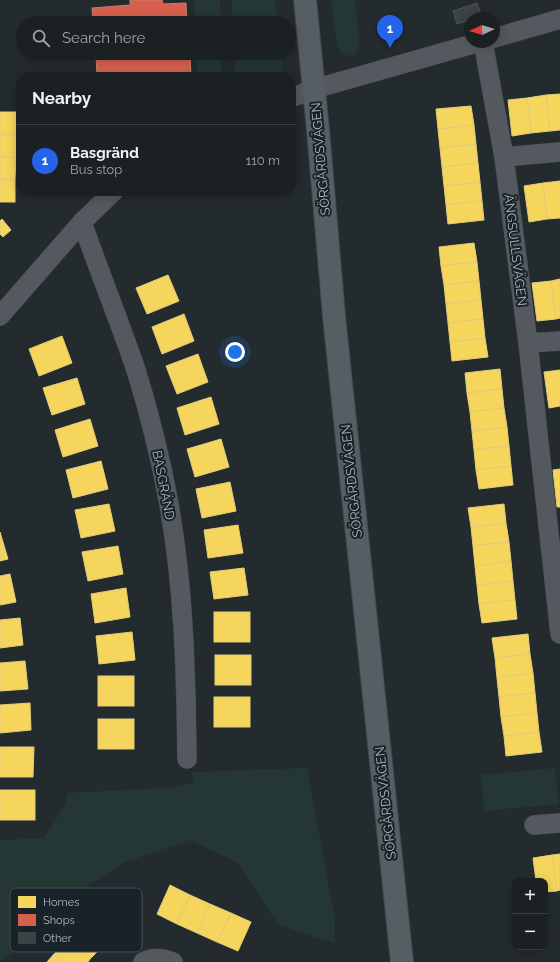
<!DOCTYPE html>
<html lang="en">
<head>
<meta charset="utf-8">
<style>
	body { margin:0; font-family:Raleway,sans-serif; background:#24282b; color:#f1f3f6 }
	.controls { position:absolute; right:12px; bottom:12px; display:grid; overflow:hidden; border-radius:8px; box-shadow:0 2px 10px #0003 }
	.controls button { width:36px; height:36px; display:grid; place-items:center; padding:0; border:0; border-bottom:1px solid #393e41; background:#1b2023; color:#f1f3f6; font:20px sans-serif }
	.compass { position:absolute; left:464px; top:12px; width:36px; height:36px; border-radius:50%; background:#1b2023; box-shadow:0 2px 10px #0003; rotate:266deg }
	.you { position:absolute; left:235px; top:352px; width:14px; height:14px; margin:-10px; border:3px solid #fff; border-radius:50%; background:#1a73e8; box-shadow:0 0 0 6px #1a73e833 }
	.badge { display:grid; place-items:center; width:26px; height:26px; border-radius:50%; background:#2563eb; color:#fff; font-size:13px; font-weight:700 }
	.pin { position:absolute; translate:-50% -33px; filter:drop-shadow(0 1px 2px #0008) }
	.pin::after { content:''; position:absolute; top:21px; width:14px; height:12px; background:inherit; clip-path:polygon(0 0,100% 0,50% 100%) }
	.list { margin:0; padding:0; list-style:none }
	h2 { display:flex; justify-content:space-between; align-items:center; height:52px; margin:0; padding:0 16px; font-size:17px }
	h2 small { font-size:13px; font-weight:400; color:#a0a3a6 }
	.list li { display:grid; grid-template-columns:26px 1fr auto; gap:12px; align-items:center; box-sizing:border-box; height:72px; padding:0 16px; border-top:1px solid #393e41 }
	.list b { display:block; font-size:15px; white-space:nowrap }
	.list p { margin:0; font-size:13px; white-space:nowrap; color:#a0a3a6 }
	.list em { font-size:13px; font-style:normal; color:#a0a3a6 }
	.icon { flex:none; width:22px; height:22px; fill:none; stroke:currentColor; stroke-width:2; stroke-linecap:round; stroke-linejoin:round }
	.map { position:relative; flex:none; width:560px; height:962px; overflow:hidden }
	.search { position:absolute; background:#1b2023; box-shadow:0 2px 10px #0003; left:16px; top:16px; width:280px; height:44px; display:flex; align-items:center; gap:10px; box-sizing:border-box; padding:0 14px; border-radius:22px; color:#a0a3a6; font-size:15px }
	.panel { position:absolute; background:#1b2023; box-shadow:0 2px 10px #0003; left:16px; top:72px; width:280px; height:124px; border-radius:16px }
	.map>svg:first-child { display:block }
</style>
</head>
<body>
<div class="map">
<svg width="560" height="962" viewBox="0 0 560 962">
	<rect width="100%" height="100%" fill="#242b2f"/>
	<!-- green -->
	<g fill="#243734">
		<polygon points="194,0 220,0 221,23 195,23"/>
		<polygon points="232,0 275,0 278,23 233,23"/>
		<polygon points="331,0 355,0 359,43 356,54 344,56 337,46"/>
		<polygon points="196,53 221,53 222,74 197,77"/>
		<polygon points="234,53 282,53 281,76 235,77"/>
		<polygon points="307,768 335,919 335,943 278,925 238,863 190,840 125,862 78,892 9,956 0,961 0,840 44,838 66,804 67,793 170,788 193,783 193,772"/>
		<polygon points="555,768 559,804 484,811 481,775"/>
	</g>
	<!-- homes -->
	<g fill="#f6d55c" stroke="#e0cd7b">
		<polygon points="560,94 560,130 550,131 546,95"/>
		<polygon points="546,95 550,131 531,133 527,98"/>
		<polygon points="527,98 531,133 512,136 508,100"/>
		<polygon points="471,106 474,125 438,129 436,109"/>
		<polygon points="0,112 16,112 16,135 0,134"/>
		<polygon points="474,125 476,144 440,148 438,129"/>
		<polygon points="0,134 16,135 16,157 0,157"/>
		<polygon points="476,144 478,163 442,167 440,148"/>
		<polygon points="0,157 16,157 15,179 0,179"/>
		<polygon points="478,163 480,182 444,186 442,167"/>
		<rect x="0" y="179" width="15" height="23"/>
		<polygon points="560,181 560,218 547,219 543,183"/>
		<polygon points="480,182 482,201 446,205 444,186"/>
		<polygon points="543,183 547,219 529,222 524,186"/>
		<polygon points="482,201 484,220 448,224 446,205"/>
		<polygon points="2,219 11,230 3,237 0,234 0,221"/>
		<polygon points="474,243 477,262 441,266 439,247"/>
		<polygon points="477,262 479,281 444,285 441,266"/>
		<polygon points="168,275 179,301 147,314 136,288"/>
		<polygon points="560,279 560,318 556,319 551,281"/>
		<polygon points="479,281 481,300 446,304 444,285"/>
		<polygon points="551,281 556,319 537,321 532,283"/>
		<polygon points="481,300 483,319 448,323 446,304"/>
		<polygon points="184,314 194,341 162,354 152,327"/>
		<polygon points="483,319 485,338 450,342 448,323"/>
		<polygon points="62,336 72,363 39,376 29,349"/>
		<polygon points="485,338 488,357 452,361 450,342"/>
		<polygon points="198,354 208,382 177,394 166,366"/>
		<polygon points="500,369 502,389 467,393 465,373"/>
		<polygon points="560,370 560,406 549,408 544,372"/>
		<polygon points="77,378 85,404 52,415 43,388"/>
		<polygon points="502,389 504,408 470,412 467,393"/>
		<polygon points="211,397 219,424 185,435 177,408"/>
		<polygon points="504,408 507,427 472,431 470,412"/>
		<polygon points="90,419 98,446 63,457 55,430"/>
		<polygon points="507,427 509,446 474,450 472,431"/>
		<polygon points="221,439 229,467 195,477 187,449"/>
		<polygon points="509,446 511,466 476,470 474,450"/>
		<polygon points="101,461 108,489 73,498 66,470"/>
		<polygon points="511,466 513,485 479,489 476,470"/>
		<polygon points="560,469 560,507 557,507 553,470"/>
		<polygon points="230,482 236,511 202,518 196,489"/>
		<polygon points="109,504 115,531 81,538 75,510"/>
		<polygon points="504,504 506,523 471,527 468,508"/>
		<polygon points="506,523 509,542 473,546 471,527"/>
		<polygon points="238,525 243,553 208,558 204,530"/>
		<polygon points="0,532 8,559 0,561"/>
		<polygon points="509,542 511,561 475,566 473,546"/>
		<polygon points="118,546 123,574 88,581 82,552"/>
		<polygon points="511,561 513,581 477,585 475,566"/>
		<polygon points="244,568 248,595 214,599 210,572"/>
		<polygon points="10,574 16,602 0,605 0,576"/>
		<polygon points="513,581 515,600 479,604 477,585"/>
		<polygon points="126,588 130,617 95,623 91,594"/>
		<polygon points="515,600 517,619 482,623 479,604"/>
		<rect x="214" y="612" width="36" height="30"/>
		<polygon points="20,618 23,645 0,648 0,620"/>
		<polygon points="132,632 135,660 99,664 96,636"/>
		<polygon points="528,634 530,654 495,658 492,638"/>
		<polygon points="530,654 533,673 497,678 495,658"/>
		<rect x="215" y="655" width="36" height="30"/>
		<polygon points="25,661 28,689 0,691 0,663"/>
		<polygon points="533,673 535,693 499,697 497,678"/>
		<rect x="98" y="676" width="36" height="30"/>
		<polygon points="535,693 537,713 501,717 499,697"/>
		<rect x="214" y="697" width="36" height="30"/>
		<polygon points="30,703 31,730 0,733 0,705"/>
		<polygon points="537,713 539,732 504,736 501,717"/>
		<rect x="98" y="719" width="36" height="30"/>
		<polygon points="539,732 542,752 506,756 504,736"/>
		<polygon points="0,747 34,747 33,777 0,777"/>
		<rect x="0" y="790" width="35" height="30"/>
		<polygon points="560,854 560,890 557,891 552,855"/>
		<polygon points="552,855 557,891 545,892 545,881 536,881 533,858"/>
		<polygon points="170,885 190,895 177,924 157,914"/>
		<polygon points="190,895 210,904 197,933 177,924"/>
		<polygon points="210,904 231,913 217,942 197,933"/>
		<polygon points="231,913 251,922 238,951 217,942"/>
		<polygon points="86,923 106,943 90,959 70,939"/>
		<polygon points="70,939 90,959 88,962 62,962 54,954"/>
		<polygon points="54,954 62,962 47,962"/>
	</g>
	<!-- shops -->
	<g fill="#d6604d" stroke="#c97b70">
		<polygon points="130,0 162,0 163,4 186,3 187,23 93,23 92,8 130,5"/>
		<polygon points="96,53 190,53 191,77 97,77"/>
	</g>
	<!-- building -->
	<polygon fill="#3c4246" stroke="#4b5358" points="477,3 482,16 470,18 470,20 457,24 453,11"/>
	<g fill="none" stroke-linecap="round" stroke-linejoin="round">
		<defs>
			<g id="street">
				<polyline points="494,38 560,19"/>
				<polyline points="483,42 504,157 528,343 560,634"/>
				<polyline points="291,98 314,89 480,42"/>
				<polyline points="504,157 560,152"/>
				<path d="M82,222C99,271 119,320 136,370C149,412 160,456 168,499C184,585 186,672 187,759"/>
				<polyline points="0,316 82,222 114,191"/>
				<polyline points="528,343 560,341"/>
				<polyline points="534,825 560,823"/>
				<path d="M143,962C152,957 163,958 173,962"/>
			</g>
			<polyline id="secondary" points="305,0 318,130 334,316 402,962"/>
		</defs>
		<!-- street casing -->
		<use href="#street" stroke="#42474a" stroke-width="20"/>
		<!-- secondary casing -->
		<use href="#secondary" stroke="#42474a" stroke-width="24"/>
		<!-- street -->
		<use href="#street" stroke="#53595e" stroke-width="19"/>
		<!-- secondary -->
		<use href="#secondary" stroke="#575e63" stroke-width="22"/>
	</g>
	<g text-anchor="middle" stroke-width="4" stroke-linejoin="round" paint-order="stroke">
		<!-- street labels -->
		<g font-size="13" fill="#acb9c2" stroke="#182229">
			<text transform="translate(320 159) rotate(-95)" y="5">SÖRGÅRDSVÄGEN</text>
			<text transform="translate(516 250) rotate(83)" y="5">ÄNGSULLSVÄGEN</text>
			<text transform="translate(351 481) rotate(-96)" y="5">SÖRGÅRDSVÄGEN</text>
			<text transform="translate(164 485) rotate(79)" y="5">BASGRÄND</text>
			<text transform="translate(385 803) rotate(-96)" y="5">SÖRGÅRDSVÄGEN</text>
		</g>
	</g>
	<!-- legend -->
	<rect x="10" y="888" width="132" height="64" rx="6" fill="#182229" stroke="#444f57" stroke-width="1"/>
	<rect x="18" y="896" width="18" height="12" fill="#f6d55c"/>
	<rect x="18" y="914" width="18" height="12" fill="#d6604d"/>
	<rect x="18" y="932" width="18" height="12" fill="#3c4246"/>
	<g font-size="11" fill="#acb9c2">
		<text x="43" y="906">Homes</text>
		<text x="43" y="924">Shops</text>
		<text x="43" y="942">Other</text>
	</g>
</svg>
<div class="controls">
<button>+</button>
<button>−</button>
</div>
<svg class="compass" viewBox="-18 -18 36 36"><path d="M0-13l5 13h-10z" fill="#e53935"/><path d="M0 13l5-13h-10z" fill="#a0a3a6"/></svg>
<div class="you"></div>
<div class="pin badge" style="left:390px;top:48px">1</div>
<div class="search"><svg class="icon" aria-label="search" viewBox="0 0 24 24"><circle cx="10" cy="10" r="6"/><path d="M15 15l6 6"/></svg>Search here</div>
<section class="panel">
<h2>Nearby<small></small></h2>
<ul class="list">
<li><span class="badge">1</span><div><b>Basgränd</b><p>Bus stop</p></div><em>110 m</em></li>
</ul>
</section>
</div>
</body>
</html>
